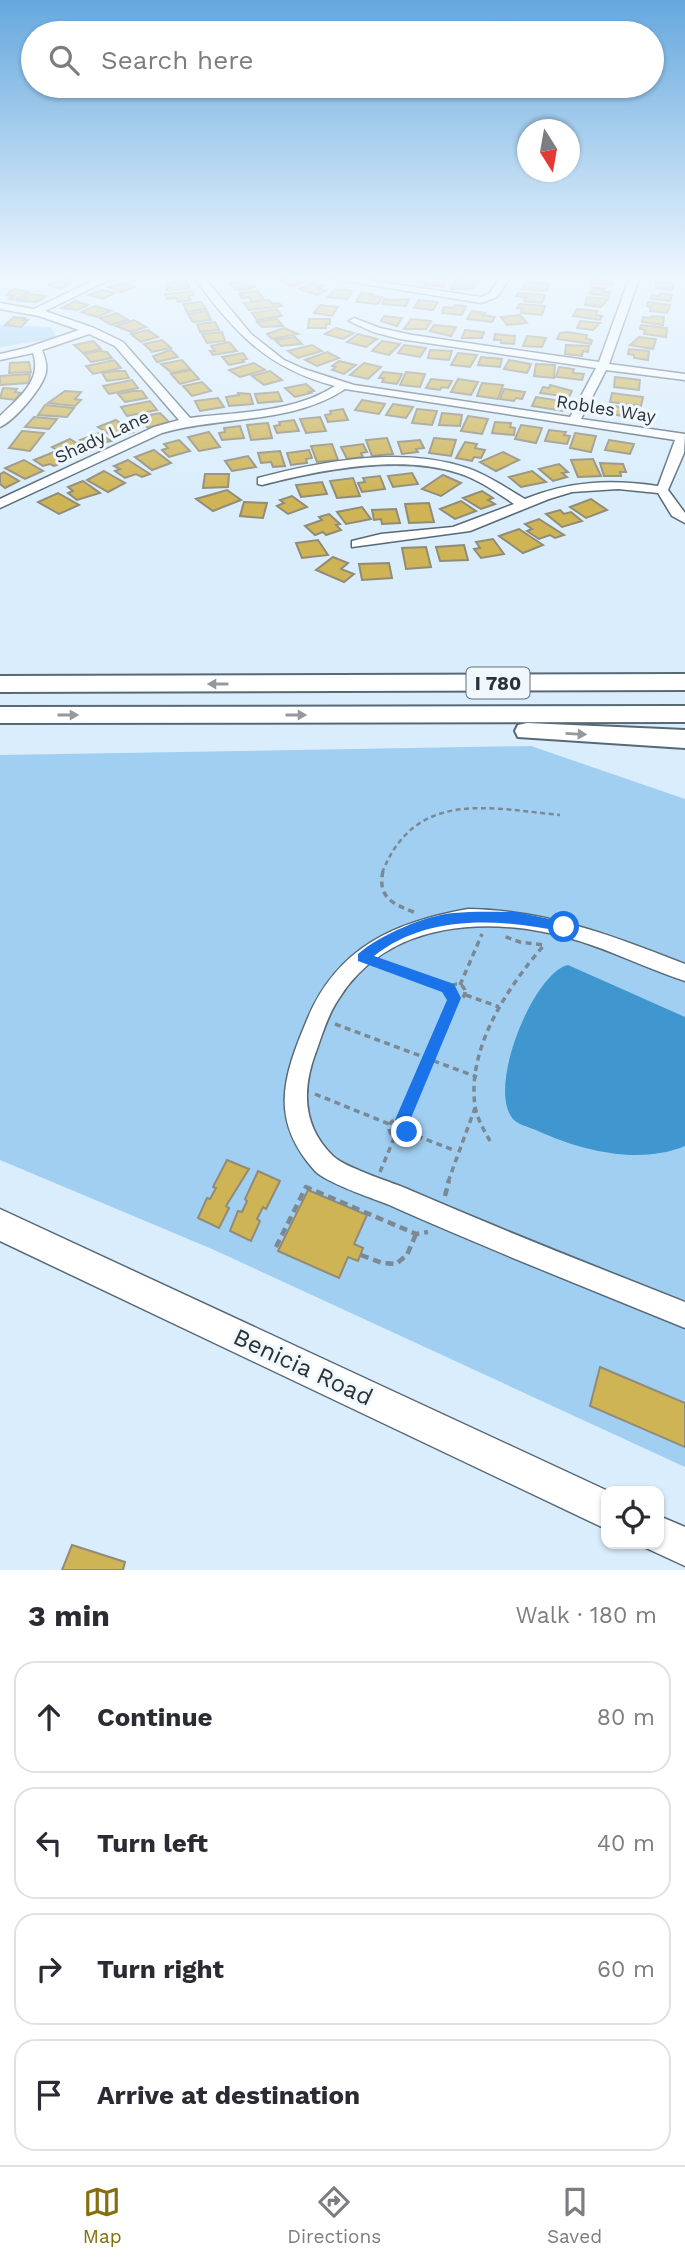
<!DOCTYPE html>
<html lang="en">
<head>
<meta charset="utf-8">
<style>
	body { margin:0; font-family:"Work Sans",sans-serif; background:#f7f7f7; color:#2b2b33 }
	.controls { position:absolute; right:21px; bottom:21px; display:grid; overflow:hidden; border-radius:14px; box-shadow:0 2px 5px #0004 }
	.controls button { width:63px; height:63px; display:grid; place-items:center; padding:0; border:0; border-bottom:2px solid #e1e1e2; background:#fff; color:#2b2b33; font:35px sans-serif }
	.compass { position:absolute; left:517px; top:119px; width:63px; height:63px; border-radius:50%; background:#fff; box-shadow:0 2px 5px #0004; rotate:169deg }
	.stop { position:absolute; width:21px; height:21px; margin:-16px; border:5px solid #1a73e8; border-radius:50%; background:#fff }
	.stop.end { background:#1a73e8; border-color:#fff; box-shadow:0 2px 7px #0008 }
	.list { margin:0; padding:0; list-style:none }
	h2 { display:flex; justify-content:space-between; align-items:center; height:91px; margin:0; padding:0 28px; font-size:30px }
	h2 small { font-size:23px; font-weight:400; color:#7c7c81 }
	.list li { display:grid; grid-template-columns:46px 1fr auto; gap:21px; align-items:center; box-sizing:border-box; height:112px; margin:0 14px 14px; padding:0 14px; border:2px solid #e1e1e2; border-radius:21px }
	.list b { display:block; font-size:26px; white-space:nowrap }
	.list em { font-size:23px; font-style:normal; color:#7c7c81 }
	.icon { flex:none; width:38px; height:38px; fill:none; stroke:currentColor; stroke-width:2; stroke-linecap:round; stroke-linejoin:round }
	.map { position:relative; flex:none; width:685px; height:1570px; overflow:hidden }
	.search { position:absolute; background:#fff; box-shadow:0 2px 5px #0004; left:21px; right:21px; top:21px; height:77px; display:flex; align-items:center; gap:18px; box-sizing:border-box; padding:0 24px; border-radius:38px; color:#7c7c81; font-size:26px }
	.sheet { height:595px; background:#fff }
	nav { display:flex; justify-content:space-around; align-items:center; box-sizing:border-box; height:98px; border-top:2px solid #e1e1e2; background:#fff; font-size:19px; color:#7c7c81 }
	nav a { display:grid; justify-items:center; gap:4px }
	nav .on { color:#856e0c }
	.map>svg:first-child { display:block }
</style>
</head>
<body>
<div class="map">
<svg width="685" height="1570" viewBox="0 0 685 1570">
	<rect width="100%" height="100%" fill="#d9edfc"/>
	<!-- green -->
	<g fill="#a0cff2">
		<polygon points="0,325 51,327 56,338 0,347"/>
		<polygon points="531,746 685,799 685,1467 212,1249 0,1160 0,755"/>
	</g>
	<!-- water -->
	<path fill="#4096cf" d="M568,965L685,1017V1146C639,1165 582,1151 538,1131C532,1128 519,1125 514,1120C485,1091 533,973 568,965Z"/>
	<!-- building -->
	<g fill="#cfb455" stroke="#918b78" stroke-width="2">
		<polygon points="292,276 296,276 308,281 292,286 280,281"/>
		<polygon points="595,276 612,277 610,281 614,282 613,285 592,283"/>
		<polygon points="65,278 72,280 65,283 70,284 60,289 49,285"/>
		<polygon points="428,278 446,279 444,287 424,285"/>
		<polygon points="456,279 476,281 473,289 451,289"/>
		<polygon points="186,280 190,288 167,291 166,289 169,288 167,284"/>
		<polygon points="253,280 255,287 247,289 236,290 230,283"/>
		<polygon points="655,281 674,283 672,290 656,288"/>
		<polygon points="525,282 549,284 547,291 522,289"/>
		<polygon points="125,283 135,287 121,292 108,287"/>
		<polygon points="312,283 322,286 318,288 326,291 317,295 299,289"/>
		<polygon points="592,287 605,289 604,292 610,292 609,296 590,294"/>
		<polygon points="14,289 29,292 17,300 9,299 13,296 6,295"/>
		<polygon points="335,289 353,291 347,299 328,297"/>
		<polygon points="103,290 114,293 103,299 88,295"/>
		<polygon points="192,291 194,295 189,296 191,300 178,302 176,298 167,299 165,294"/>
		<polygon points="258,291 264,300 251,301 249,297 242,298 239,293"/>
		<polygon points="361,293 373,294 372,296 382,297 378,304 356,302"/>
		<polygon points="518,293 545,295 542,303 524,301 526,298 516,296"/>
		<polygon points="660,293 672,295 670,301 651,299 652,295 659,296"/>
		<polygon points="31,294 46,296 37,302 20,301"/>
		<polygon points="587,297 608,299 601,307 585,305"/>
		<polygon points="384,299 396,300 409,299 406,306 382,304"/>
		<polygon points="269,300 273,304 279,303 282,306 249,310 244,303"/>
		<polygon points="419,300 438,302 433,310 414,308"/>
		<polygon points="75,301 88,305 77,310 62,308"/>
		<polygon points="201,302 206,309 187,312 183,304"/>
		<polygon points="648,302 670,305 667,313 650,311 651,307 647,306"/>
		<polygon points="519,304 545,306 542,315 521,313 522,309 517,308"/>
		<polygon points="320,305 338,307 332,316 314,313"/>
		<polygon points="455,305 466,306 462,315 442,313 444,307 453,308"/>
		<polygon points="95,306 111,311 97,317 81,312"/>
		<polygon points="277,309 282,316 257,320 252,313"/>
		<polygon points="577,309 597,311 596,315 602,316 600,320 573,316"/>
		<polygon points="207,311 211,320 193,322 188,314"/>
		<polygon points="472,311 485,313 483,315 495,317 492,322 467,319"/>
		<polygon points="117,313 128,320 111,325 100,318"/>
		<polygon points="520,315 527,323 507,325 501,317"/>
		<polygon points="384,316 402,318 397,326 381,321"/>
		<polygon points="652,316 664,317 663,325 642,322 643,317 651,318"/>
		<polygon points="14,317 25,318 22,320 28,320 21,327 5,325"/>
		<polygon points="277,319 283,326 262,327 257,322"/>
		<polygon points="309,319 330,319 330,324 326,324 326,328 308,328"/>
		<polygon points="411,319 431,321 426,329 404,329"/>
		<polygon points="134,320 146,327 131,332 116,326"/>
		<polygon points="580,321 600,323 593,330 577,328"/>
		<polygon points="215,322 219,330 200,332 197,324"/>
		<polygon points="434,325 456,327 451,336 430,331"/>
		<polygon points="641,325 667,328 666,337 644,334 645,330 640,329"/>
		<polygon points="284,328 298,334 272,339 267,334"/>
		<polygon points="336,328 354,333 343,339 325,334"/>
		<polygon points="148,330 158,337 141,342 131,334"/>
		<polygon points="465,330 484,332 482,338 462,338"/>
		<polygon points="222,332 225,341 207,343 202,334"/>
		<polygon points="566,332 587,335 586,339 592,340 591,344 557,339 560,333"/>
		<polygon points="358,334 377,339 366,347 347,342"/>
		<polygon points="495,334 515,336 514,344 501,343 501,340 494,340"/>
		<polygon points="527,336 546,338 542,347 523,346"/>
		<polygon points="295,337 302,344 281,346 275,340"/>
		<polygon points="639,337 656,339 653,349 630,345"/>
		<polygon points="162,340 171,348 152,352 144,344"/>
		<polygon points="93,341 101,349 83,353 74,345"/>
		<polygon points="382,341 400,344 389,355 372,351"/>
		<polygon points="229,342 237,351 213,355 210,351 215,351 211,346"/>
		<polygon points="312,345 322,351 298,358 288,351"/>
		<polygon points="404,345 426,348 420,357 398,353"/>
		<polygon points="566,345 589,346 588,352 583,351 582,356 565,354"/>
		<polygon points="629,349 649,351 648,360 634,358 634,355 628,354"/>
		<polygon points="171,350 178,357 157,362 153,356"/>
		<polygon points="430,350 452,351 449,360 428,358"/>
		<polygon points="99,351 107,352 112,358 91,362 84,354"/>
		<polygon points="327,352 339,358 317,366 305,360"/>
		<polygon points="243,353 247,359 242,360 244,362 229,365 222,357"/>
		<polygon points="458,353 477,355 470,367 451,365"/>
		<polygon points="481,357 502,359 500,367 478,365"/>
		<polygon points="114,360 121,368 93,374 86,366"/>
		<polygon points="182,360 190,369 172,373 161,364"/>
		<polygon points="509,360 531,364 527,373 504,369"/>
		<polygon points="339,361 356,365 344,374 332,370 336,367 332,366"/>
		<polygon points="29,362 31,372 9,373 10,363"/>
		<polygon points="254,363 265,370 240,377 229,370"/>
		<polygon points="364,363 381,367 368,379 350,375"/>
		<polygon points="536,364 555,365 554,378 534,376"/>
		<polygon points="559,367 574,369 573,373 584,374 582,380 556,377"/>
		<polygon points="191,370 199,379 180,384 171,374"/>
		<polygon points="116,371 125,371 129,378 107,381 102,373"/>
		<polygon points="270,371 282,380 264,385 252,376"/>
		<polygon points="383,372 402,374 397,384 382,382 384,378 379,378"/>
		<polygon points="406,372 425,374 420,387 400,385"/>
		<polygon points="30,374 29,383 0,385 0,376"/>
		<polygon points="615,377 640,380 639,390 614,387"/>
		<polygon points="431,379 452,381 448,388 442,387 440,390 426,388"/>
		<polygon points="458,379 478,382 471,395 451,392"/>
		<polygon points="132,380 138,388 109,394 103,386"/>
		<polygon points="202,382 211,391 192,396 183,386"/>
		<polygon points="482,383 503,385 498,399 477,396"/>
		<polygon points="306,384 314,391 309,392 311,393 295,397 285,388"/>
		<polygon points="550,385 572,391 569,397 540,393 543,387 549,388"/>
		<polygon points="3,388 17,389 15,392 21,393 15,400 0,398"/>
		<polygon points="504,389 525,392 522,399 516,398 514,401 500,399"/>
		<polygon points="65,391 81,392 75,399 81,400 75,406 48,403"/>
		<polygon points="133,391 142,391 147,398 125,402 118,394"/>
		<polygon points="278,392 282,401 258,403 255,394"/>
		<polygon points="238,393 250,394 253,404 229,406 226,397 239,395"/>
		<polygon points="612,393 643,397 641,406 610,402"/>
		<polygon points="536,397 567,402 563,411 532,406"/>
		<polygon points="218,398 224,407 200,411 195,401"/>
		<polygon points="362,400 385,404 379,414 355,410"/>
		<polygon points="150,401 157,410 127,416 121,407"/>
		<polygon points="393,404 413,407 406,418 386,415"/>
		<polygon points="45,405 74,408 67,417 38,415"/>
		<polygon points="608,405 632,409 629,418 606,412"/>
		<polygon points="343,409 348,420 328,422 325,415 331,414 330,411"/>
		<polygon points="417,409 437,411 432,425 412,423"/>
		<polygon points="160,413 169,422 148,428 139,417"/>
		<polygon points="442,413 462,415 460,426 439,425"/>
		<polygon points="468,416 488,419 482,434 461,431"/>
		<polygon points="34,417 57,419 49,429 25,427"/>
		<polygon points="320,417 326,431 306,433 300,419"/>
		<polygon points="116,420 133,432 115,438 98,427"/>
		<polygon points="294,420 299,431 277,433 274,426 280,425 279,422"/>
		<polygon points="495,422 511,423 510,427 515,428 514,435 492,433"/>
		<polygon points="268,423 272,438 251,440 247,425"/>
		<polygon points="521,425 542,428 536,443 515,439"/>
		<polygon points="240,426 244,438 222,440 219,433 225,432 224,428"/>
		<polygon points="549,430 566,432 564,435 570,436 567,444 545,441"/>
		<polygon points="22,431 44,433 30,451 9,448"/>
		<polygon points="209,432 220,447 199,451 188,437"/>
		<polygon points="99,433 111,441 88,446 80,440"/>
		<polygon points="575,433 596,436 591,452 570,448"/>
		<polygon points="387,438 393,454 372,456 366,440"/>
		<polygon points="434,438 456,440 451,456 429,453"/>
		<polygon points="70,439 89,451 71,458 52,447"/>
		<polygon points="179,440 190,451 169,457 162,450 168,448 164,444"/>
		<polygon points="420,440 424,448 416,449 418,452 402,454 398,442"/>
		<polygon points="609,440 634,444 630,454 605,450"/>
		<polygon points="465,442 477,444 475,448 485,450 481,458 474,457 472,461 456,458"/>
		<polygon points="332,444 338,460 317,462 311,446"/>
		<polygon points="363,444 367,452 361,453 363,457 347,459 341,447"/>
		<polygon points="154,450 171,463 152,470 135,457"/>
		<polygon points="309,450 312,458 306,459 307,463 291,465 287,453"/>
		<polygon points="280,451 285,466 273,467 271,462 261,463 258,453"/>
		<polygon points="54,452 67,461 54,466 50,464 43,466 34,460"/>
		<polygon points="503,452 519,460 496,471 480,462"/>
		<polygon points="248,456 256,467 232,471 225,461"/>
		<polygon points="593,459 601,476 578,477 571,460"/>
		<polygon points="24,460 43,471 25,479 5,468"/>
		<polygon points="128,460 150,474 142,477 136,474 125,478 115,471 120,469 114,466"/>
		<polygon points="600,463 623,464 626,472 620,472 621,476 604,476"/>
		<polygon points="559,464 568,472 562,473 567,477 553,481 539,469"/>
		<polygon points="104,471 125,483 108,492 87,480"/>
		<polygon points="532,471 546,482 521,487 509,477"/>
		<polygon points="4,472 19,481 5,488 0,484 0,474"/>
		<polygon points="412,473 418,484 393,487 388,476"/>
		<polygon points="205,474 229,474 228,487 203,488"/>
		<polygon points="443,475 461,483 441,496 422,489"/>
		<polygon points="380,476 385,489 362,492 358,483 365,482 363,478"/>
		<polygon points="353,478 360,496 337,498 330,481"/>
		<polygon points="83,481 100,493 77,500 68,493 73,491 68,487"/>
		<polygon points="322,482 327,494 301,497 296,485"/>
		<polygon points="227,490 241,500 213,511 196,499"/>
		<polygon points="482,491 493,498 488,500 495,504 481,509 463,498"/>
		<polygon points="58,493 79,505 59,514 38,502"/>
		<polygon points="292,496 307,507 288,514 277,506 284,503 280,500"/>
		<polygon points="591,499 607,510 586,518 570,507"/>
		<polygon points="461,501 476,511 455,519 440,509"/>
		<polygon points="244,502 267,503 263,518 240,516"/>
		<polygon points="429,503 434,522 409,523 405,504"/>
		<polygon points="362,507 371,519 346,524 337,512"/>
		<polygon points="396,509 400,523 382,524 381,519 374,520 372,510"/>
		<polygon points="560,510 564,514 571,512 582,521 562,527 546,514"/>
		<polygon points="329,514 340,524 336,525 341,530 326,535 323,532 315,535 305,526 322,520 319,517"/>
		<polygon points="539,519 564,535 555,538 550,535 539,539 527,531 532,529 525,524"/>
		<polygon points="519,529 543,545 523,553 499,536"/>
		<polygon points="493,539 504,554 481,558 474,549 480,548 476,542"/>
		<polygon points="318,540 328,555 302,558 296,543"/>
		<polygon points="464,545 468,560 440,561 436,547"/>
		<polygon points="426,547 431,567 406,569 402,548"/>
		<polygon points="333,557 348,563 341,569 354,574 344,582 316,570"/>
		<polygon points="389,563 392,578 362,580 359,564"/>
		<polygon points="227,1160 249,1169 226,1206 229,1208 219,1228 198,1218 207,1198 210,1199 216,1188 213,1187"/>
		<polygon points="258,1171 280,1181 266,1209 263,1207 257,1219 260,1221 251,1241 230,1231 238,1211 242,1212 247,1201 245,1199"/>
		<polygon points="308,1190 367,1215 354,1244 363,1248 358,1261 348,1257 339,1278 278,1251"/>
		<polygon points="600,1367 685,1403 685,1447 590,1406"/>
		<polygon points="72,1545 125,1562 123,1570 62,1570"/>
	</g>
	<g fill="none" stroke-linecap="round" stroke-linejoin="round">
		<defs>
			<g id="minor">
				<path d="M102,276H117L45,311L94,328L123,342L190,418C237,412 294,413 335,386C266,368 234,332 193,276H203L251,334L284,360L304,369L354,385L570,417L596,368L400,339L373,332L349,321L354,318L380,328L412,335L599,362L630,276H640L609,364L685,374V380L606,370L581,419L685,434L684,453L668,490L685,513V523L672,516L658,493L618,489L572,492L549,499L470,531L352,547V541L381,534L453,527L514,504C496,492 478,479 458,473C400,454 319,470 262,485L258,484V478C322,461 402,446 467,468C488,475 506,488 525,499C568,481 611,479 658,486L675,440L345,389C293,424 222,416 162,433L0,508V499L154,427L179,420L115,346L89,334L42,350C45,357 47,364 46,372C43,388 14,421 0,427V416C17,399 43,381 33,353L0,360V354L26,348L79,330L39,316L0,309V303L34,309Z"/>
				<polygon points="315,276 341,276 481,297 490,293 501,276 511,276 497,297 481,303"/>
				<path d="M468,909C546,910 614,936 685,964V981C648,969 613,951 576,940C494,915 388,918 338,1000C328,1015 323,1032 317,1049C302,1087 301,1125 333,1156C344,1167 388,1181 405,1188C497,1228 591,1265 685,1302V1328C585,1287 485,1248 387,1204C371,1198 325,1182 315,1171C269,1120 283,1077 307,1020C337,947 395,922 468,909Z"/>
			</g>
			<g id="major">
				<polygon points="0,1209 608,1491 606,1529 0,1241"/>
				<polygon points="659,1516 685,1527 685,1566 646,1548 644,1544 659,1544"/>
			</g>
			<g id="highway">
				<polygon points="685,674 685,690 0,692 0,676"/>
				<polygon points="685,706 685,722 0,723 0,707"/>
				<polygon points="527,723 685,730 685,748 518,737 515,731 518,725"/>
			</g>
		</defs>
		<!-- minor casing -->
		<use href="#minor" stroke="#586976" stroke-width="3"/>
		<!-- major casing -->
		<use href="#major" stroke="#586976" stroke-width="3"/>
		<!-- highway casing -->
		<use href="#highway" stroke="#586976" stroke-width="4"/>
		<!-- path-far2 -->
		<path stroke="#7c8993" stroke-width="2.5" stroke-dasharray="5 3.5" stroke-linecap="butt" d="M382,873C415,789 488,808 560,815"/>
		<!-- path-far1 -->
		<g stroke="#7c8993" stroke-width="3.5" stroke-dasharray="6 4.5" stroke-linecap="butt">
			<path d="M383,871C377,899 394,904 416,913"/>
			<polyline points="383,965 449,988"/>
			<circle cx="457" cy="992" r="8"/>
			<polyline points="460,985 482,934"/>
			<polyline points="466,995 499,1007"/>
			<polyline points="335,1024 477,1077"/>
			<polyline points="315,1094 389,1124"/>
			<circle cx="398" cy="1128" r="9"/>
			<polyline points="402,1120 454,998"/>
			<polyline points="407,1132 456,1151"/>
			<path d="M490,1141C484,1130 477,1119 475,1106C467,1047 508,987 544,945L520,942L503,936"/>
			<polyline points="380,1172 395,1136"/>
			<polyline points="448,1182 475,1108"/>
		</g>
		<!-- path -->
		<g stroke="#7c8993" stroke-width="4.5" stroke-dasharray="8 5" stroke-linecap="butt">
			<polyline points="445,1196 449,1180"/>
			<polyline points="276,1247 306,1187 416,1234 428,1232"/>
			<polyline points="361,1255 382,1263 396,1264 407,1255 416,1234"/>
		</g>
		<!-- minor -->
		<use href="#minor" fill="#fff" fill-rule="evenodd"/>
		<!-- major -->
		<use href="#major" fill="#fff" fill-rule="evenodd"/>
		<!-- highway -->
		<use href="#highway" fill="#fff" fill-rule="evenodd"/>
	</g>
	<!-- one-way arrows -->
	<defs><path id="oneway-solid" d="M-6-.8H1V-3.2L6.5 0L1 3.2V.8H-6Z" transform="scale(1.75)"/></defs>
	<g fill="#95999c">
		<use href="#oneway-solid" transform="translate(218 684) rotate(180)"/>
		<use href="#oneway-solid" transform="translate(68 715)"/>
		<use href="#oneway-solid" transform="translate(296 715)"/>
		<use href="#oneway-solid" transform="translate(576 734) rotate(3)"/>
	</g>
	<!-- sky -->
	<linearGradient id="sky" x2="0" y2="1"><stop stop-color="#65a8de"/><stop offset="0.56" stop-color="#eef7fe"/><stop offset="1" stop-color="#eef7fe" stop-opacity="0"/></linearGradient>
	<rect width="685" height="496" fill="url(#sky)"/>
	<!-- route -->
	<path fill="#1a73e8" d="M516,912L564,922L571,927L564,932C501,919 428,913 374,956L454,984L461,998L411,1118L415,1132L413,1136L407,1138L402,1136L395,1120L447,1000L442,992L358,961V954C380,935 426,915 454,913C474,911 496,912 516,912Z"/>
	<g text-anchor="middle" stroke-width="6" stroke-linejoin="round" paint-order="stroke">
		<!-- far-street labels -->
		<g font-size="18" fill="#2b3339" stroke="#f0f8fe">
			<text transform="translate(606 409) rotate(9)" y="6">Robles Way</text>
			<text transform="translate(102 437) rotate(-25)" y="6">Shady Lane</text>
		</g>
		<!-- shield labels -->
		<rect fill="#f0f8fe" stroke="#666e74" stroke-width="2" x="466.5" y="667.5" width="63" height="31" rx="5"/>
		<g font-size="19" font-weight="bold" fill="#2b3339">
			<text x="498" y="690">I 780</text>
		</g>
		<!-- near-street labels -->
		<g font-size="24" fill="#2b3339" stroke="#f0f8fe">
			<text transform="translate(303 1367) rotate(25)" y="8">Benicia Road</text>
		</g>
	</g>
</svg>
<div class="controls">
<button><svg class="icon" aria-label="locate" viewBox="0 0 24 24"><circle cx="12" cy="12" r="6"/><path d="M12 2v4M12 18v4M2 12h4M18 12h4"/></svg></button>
</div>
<svg class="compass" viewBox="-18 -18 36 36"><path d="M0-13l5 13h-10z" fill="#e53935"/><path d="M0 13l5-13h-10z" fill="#7c7c81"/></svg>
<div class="stop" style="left:564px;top:927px"></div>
<div class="stop end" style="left:407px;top:1132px"></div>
<div class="search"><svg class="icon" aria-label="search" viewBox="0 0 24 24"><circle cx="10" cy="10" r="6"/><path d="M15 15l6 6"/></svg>Search here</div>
</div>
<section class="sheet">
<h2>3 min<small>Walk · 180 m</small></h2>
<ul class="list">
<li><svg class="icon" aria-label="ahead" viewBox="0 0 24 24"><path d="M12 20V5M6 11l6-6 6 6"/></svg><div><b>Continue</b></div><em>80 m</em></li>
<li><svg class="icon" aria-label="left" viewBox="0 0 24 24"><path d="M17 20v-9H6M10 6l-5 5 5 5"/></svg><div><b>Turn left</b></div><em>40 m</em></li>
<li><svg class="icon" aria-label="right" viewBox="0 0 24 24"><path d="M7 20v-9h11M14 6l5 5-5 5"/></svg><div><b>Turn right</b></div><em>60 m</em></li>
<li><svg class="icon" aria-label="arrive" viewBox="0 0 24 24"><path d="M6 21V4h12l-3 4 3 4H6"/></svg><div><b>Arrive at destination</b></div></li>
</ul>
</section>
<nav>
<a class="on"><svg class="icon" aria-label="map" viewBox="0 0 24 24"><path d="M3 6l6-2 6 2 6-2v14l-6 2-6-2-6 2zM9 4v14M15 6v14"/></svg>Map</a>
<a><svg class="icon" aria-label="directions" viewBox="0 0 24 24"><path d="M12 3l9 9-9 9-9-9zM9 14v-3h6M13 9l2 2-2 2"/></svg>Directions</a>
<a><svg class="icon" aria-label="saved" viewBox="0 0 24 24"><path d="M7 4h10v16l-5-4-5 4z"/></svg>Saved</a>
</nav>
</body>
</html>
